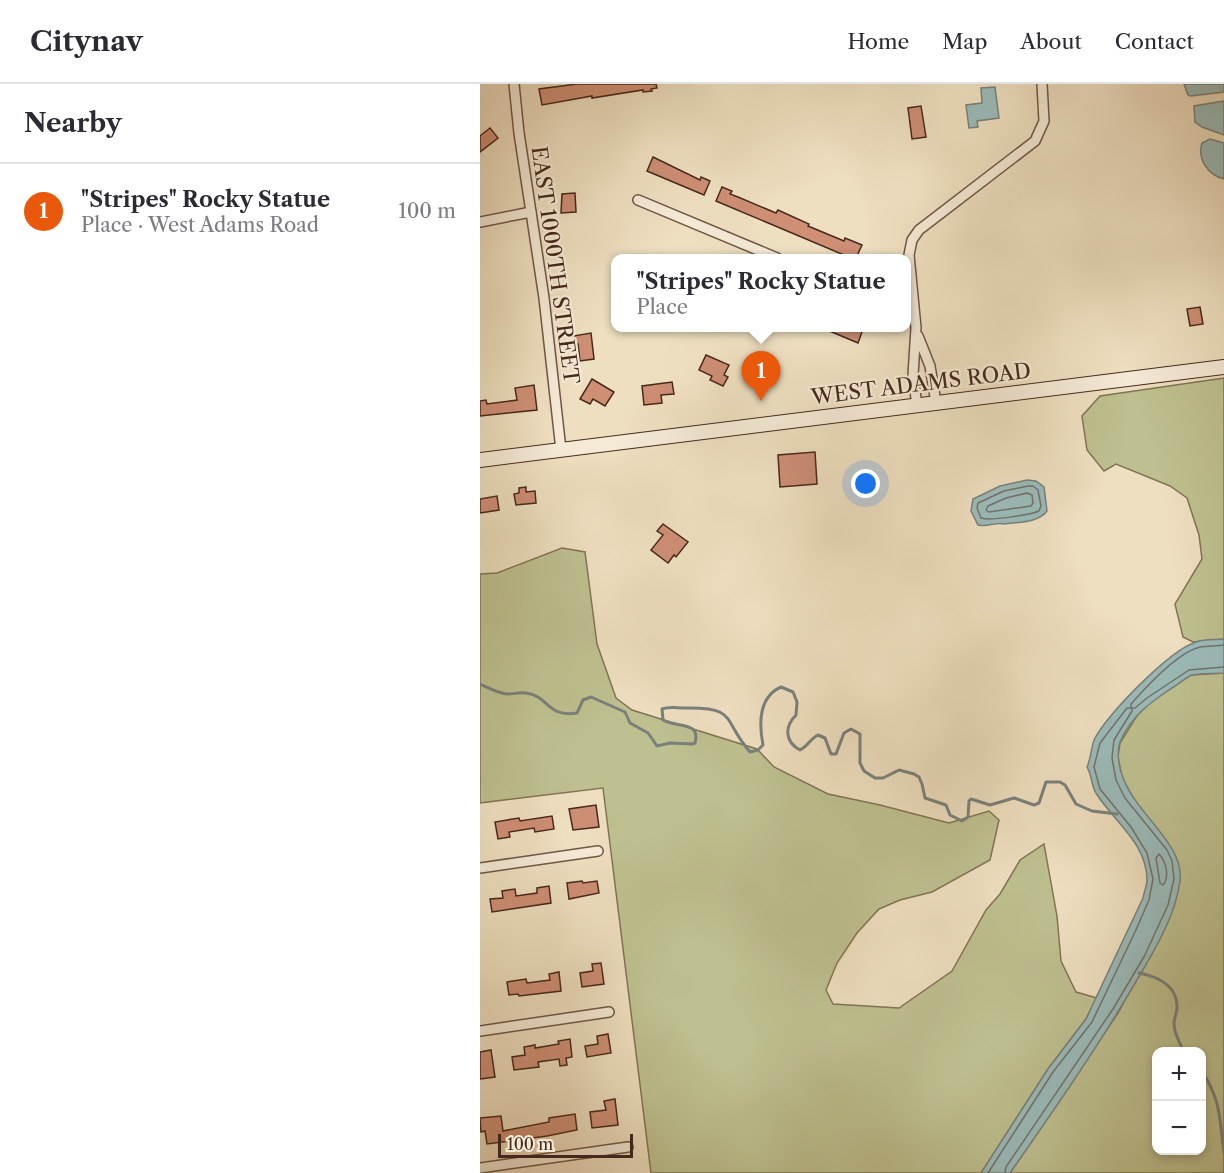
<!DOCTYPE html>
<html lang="en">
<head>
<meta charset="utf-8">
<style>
	body { margin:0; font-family:"Libre Caslon Text",serif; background:#f7f7f7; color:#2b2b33 }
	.controls { position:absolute; right:18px; bottom:18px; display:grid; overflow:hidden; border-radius:12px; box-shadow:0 3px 9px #0003 }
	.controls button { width:54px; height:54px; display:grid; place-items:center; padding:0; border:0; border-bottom:2px solid #e1e1e2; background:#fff; color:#2b2b33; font:30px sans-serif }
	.scale { position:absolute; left:18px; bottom:15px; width:135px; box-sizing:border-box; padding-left:6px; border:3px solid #47291c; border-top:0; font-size:16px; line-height:21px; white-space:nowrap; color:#47291c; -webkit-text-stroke:4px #f4ead6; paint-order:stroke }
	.you { position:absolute; left:386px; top:400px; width:21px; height:21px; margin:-15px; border:4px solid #fff; border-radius:50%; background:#1a73e8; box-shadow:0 0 0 9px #1a73e833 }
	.badge { display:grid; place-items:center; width:39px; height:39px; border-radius:50%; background:#ea580c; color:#fff; font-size:20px; font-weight:700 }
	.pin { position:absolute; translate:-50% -50px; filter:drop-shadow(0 2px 3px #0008) }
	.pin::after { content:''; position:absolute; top:32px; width:21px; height:18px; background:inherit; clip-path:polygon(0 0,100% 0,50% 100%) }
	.popup { position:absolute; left:131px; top:170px; width:300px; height:78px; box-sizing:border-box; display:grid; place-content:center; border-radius:12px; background:#fff; filter:drop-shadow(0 2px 4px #0005); font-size:20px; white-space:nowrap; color:#7c7c81 }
	.popup b { font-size:22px; color:#2b2b33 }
	.popup::after { content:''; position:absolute; left:50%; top:100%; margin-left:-12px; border:12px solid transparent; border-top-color:#fff }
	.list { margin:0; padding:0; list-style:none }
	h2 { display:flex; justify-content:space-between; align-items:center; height:78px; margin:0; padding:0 24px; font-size:26px }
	h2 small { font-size:20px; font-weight:400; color:#7c7c81 }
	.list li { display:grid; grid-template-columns:39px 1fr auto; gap:18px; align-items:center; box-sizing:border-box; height:96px; padding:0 24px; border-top:2px solid #e1e1e2 }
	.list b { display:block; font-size:22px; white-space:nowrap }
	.list p { margin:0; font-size:20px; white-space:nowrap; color:#7c7c81 }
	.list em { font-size:20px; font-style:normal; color:#7c7c81 }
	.map { position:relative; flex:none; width:744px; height:1089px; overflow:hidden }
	header { display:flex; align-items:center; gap:36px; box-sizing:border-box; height:84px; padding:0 30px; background:#fff; border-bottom:2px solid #e1e1e2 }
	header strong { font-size:28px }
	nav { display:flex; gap:33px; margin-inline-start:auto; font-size:21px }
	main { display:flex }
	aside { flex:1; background:#fff }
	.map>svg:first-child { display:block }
</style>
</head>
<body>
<header>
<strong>Citynav</strong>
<nav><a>Home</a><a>Map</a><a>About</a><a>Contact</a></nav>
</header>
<main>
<aside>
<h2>Nearby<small></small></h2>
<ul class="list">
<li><span class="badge">1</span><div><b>&quot;Stripes&quot; Rocky Statue</b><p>Place · West Adams Road</p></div><em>100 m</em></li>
</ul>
</aside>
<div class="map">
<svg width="744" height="1089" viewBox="0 0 744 1089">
	<rect width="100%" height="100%" fill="#eedfc0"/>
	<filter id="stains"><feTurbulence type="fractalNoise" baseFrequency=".00333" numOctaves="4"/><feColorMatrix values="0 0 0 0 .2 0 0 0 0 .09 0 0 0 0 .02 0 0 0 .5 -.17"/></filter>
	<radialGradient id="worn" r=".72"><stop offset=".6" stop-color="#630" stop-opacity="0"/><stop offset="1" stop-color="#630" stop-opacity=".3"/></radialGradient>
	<!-- green -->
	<g fill="#bec08f" stroke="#827456" stroke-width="1.5" fill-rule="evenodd">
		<polygon points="744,294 744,555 713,558 703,553 695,520 722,475 719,451 707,414 690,402 636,380 624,387 607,366 602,332 620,312"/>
		<polygon points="82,464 105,468 117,560 136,614 152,626 277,665 294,683 348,710 400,721 469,739 509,727 519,736 510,776 452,808 420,816 399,825 377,849 357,879 346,906 353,920 419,924 472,887 506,826 520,810 540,776 564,760 577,832 581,877 596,908 617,914 606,935 568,985 501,1089 171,1089 123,704 0,719 0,490 17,489"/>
		<path d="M744,589V1089H530L638,929L694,823L658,722L642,694L638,673L640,659L658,630L670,619L711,591ZM676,968H722V1066H676Z"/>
	</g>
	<!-- water -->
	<g fill="#9bbbba" stroke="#79817b" stroke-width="1.5">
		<polygon points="704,0 744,0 744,8 711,12 708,11"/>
		<polygon points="515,3 519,34 497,37 498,43 489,44 486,21 502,19 501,4"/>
		<polygon points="744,17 744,51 722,43 715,38 714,22"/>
		<path d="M730,55L744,59V95C728,91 717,75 722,59Z"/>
		<path d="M547,396L556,397L564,403L567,427C558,439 538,438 524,440C516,438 507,443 498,441L491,427L493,415L520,402Z"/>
		<path d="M744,555V589C734,590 722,589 712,591C706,593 699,600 693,603C671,618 651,632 640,658C637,666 638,675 640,684C649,727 705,757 700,797C696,831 674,867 657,896C618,963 574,1026 530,1089H501L568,985L606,935L663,814C664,808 667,802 667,796C667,759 633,737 616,709C611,701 612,691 607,683C611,674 611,665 614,656C626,631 690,566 716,558C725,555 735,556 744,555Z"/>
	</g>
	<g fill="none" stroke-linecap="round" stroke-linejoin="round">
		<!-- shore -->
		<g stroke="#71726b" stroke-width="1.5">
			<path d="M548,402H553L558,406L561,422L559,427C550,431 510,437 501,434L497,424L498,419L524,407Z"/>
			<polygon points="547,409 552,411 553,419 551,422 509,428 506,426 508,422 526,414"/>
			<path d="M679,770C686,777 690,793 683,801L680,799L676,774Z"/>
			<path d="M508,1089L573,988L612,938L655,848L669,816L673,795L667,769L651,743L620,705L614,683L620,659L647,624H651V620C666,603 698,568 720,563C728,562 736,562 744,561"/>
			<polyline points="525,1089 526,1083 633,925 665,871 688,821 694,795 692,777 687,766 645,714 636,696 632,674 634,656 652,627 652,624 655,624 667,614 709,586 744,583"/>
		</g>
		<!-- stream -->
		<g stroke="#79817b" stroke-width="3">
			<path d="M0,600C9,604 17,609 27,610C33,610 40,608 46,609C69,612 67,634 97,629L103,616L111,613L145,628L150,639L168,649L177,662L190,659L212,660L215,659C221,636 195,644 183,636L182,625C190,622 197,624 205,624C258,623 242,636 270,668L278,666L283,661C279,640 278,613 301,603L313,608L317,618L316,631C304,643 305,658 320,666C328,662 330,655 338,651L345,654L351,670H356L364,649L371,645L380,650V679L384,687L395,694H403L419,686L434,690L439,693L442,700L445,714L466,721L470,731L482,737L488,733L489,717L491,715L510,721L534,714L554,721L559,719L566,698H580L585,701L596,720L612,727L637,730"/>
			<path d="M659,889C675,892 696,900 697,921C698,927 694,933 694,940C694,949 700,960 704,968"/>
			<path d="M722,987C742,1019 739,1034 744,1069"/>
		</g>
	</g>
	<!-- building -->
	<g fill="#ce8f75" stroke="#47291c" stroke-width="1.5">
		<polygon points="97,0 176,0 177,4 171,5 172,7 163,8 163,6 112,14 112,12 62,21 59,5"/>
		<polygon points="441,22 446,53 432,55 428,24"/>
		<polygon points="10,44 18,54 0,68 0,52"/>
		<polygon points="173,73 220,96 221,93 230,97 224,111 167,87"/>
		<polygon points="242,103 252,107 250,110 258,113 296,129 298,126 329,140 328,142 364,157 365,154 382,161 376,174 371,174 236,117"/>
		<polygon points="95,109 96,128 81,129 82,110"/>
		<polygon points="720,223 723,240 710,242 707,225"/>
		<polygon points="340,243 378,243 383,245 378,259"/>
		<polygon points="111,249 114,275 100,277 98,260 94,261 93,252"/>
		<polygon points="226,271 249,281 244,291 248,293 243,302 230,296 232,292 219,286"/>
		<polygon points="112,295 134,308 125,322 113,315 110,320 100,315"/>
		<polygon points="192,298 194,310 181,311 182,319 164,321 162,302"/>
		<polygon points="54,301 57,326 0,332 0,317 6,316 7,320 37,316 35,304"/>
		<polygon points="335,368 337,400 300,403 298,371"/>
		<polygon points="46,403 46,408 55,407 56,419 36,421 34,410 39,409 39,404"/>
		<polygon points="17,412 19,426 0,429 0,415"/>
		<polygon points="183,440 208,458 196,473 194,471 188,479 171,466 183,451 177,447"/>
		<polygon points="116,721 119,743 93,746 89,725"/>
		<polygon points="72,732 74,745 55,748 54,744 29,748 30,753 18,755 15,738 39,734 40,737"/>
		<polygon points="102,797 103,799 117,797 119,809 89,815 87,799"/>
		<polygon points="69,802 71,819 12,828 10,815 23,814 22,807 35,805 36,812 57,809 57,804"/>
		<polygon points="121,879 124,900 102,903 100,889 113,887 112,880"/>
		<polygon points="79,888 81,907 39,912 38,910 29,911 27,898 46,895 47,899 70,896 69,890"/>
		<polygon points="128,950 131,969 107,973 105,962 118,960 117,952"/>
		<polygon points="90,955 92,973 86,974 87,981 80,982 79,975 58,978 59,983 34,986 32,973 45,971 44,963 55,961 55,964 79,960 78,957"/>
		<polygon points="11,966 15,993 0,995 0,968"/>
		<polygon points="135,1015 138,1041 112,1044 110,1028 126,1026 124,1017"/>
		<polygon points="95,1030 97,1046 67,1052 7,1060 5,1047 1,1048 0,1034 21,1032 23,1047 69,1038 69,1034"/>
	</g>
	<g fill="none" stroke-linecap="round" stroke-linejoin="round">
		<defs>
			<g id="street">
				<polyline points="34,0 39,49 64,214 81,366"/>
				<polyline points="158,116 297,174"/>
				<polyline points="0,138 51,128"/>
				<polyline points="438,252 450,282 456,319"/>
				<polyline points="437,322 433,291 436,244 429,171 432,156 439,146 555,57 564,37 562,0"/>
				<polyline points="0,784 118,767"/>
				<polyline points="0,947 129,928"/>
				<polyline points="0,1084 148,1063"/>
			</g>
			<polyline id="secondary" points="0,376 744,283"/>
		</defs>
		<!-- street casing -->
		<use href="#street" stroke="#715645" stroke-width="12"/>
		<!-- secondary casing -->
		<use href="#secondary" stroke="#47291c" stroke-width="16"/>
		<!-- street -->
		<use href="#street" stroke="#f4ead6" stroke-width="9"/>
		<!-- secondary -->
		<use href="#secondary" stroke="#f4ead6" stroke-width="14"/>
	</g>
	<g text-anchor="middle" stroke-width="4.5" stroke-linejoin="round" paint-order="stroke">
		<!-- street labels -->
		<g font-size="21" fill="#47291c" stroke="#f4ead6">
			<text transform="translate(75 181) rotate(82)" y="7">EAST 1000TH STREET</text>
			<text transform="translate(441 300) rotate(-7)" y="7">WEST ADAMS ROAD</text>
		</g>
	</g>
	<rect width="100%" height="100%" filter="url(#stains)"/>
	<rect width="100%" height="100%" fill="url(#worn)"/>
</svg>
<div class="controls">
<button>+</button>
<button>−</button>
</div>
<div class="scale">100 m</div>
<div class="you"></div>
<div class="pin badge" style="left:281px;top:317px">1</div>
<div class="popup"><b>&quot;Stripes&quot; Rocky Statue</b>Place</div>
</div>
</main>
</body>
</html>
